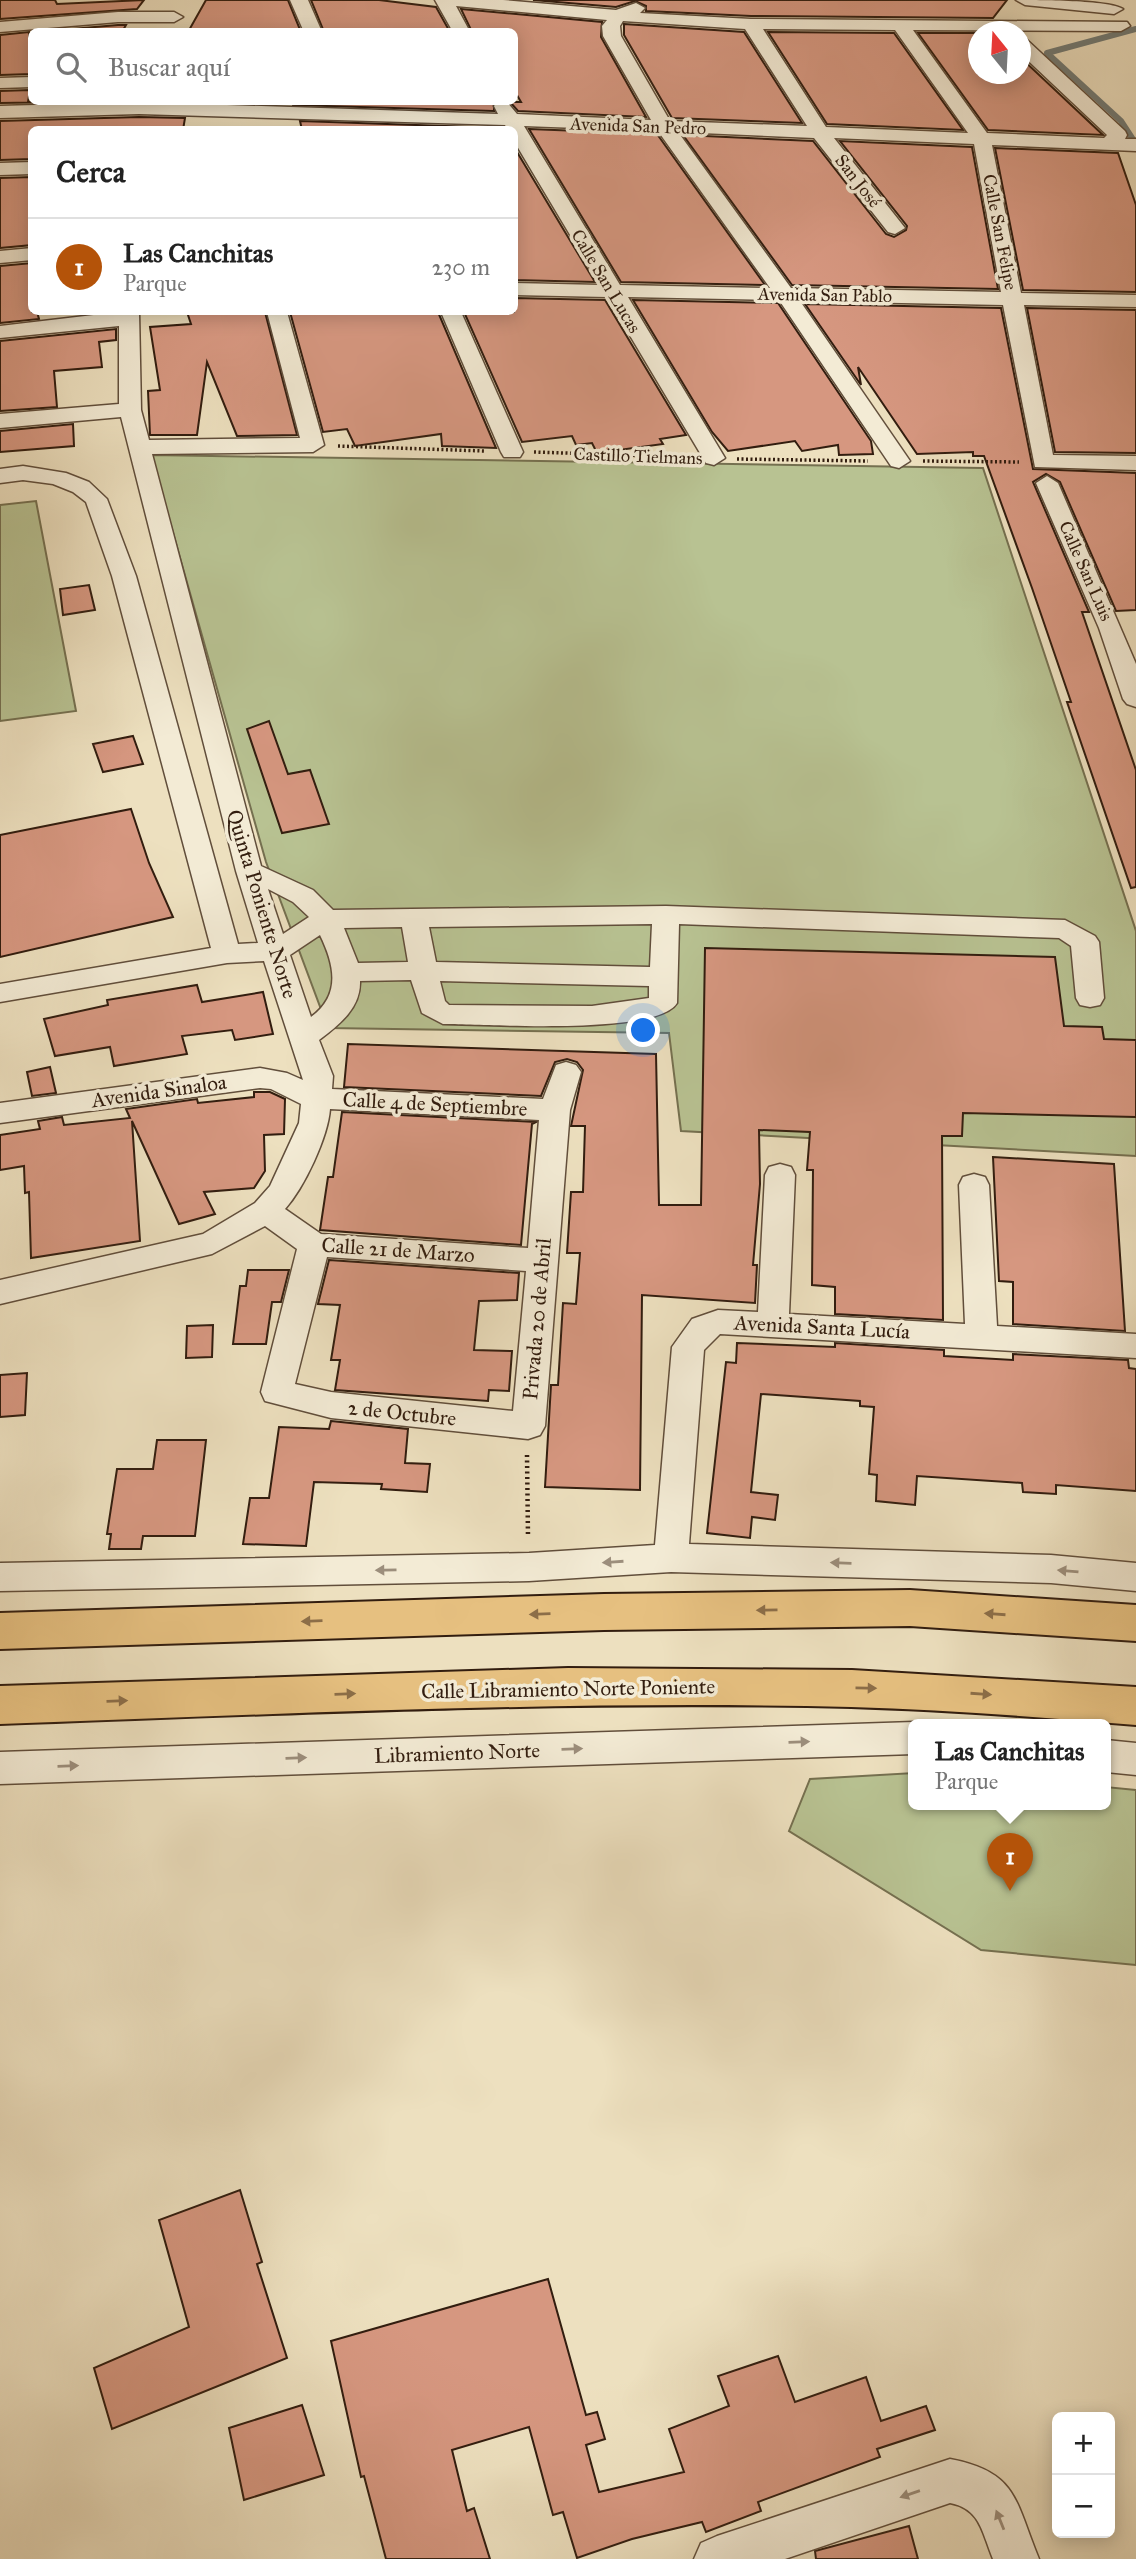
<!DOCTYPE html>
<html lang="es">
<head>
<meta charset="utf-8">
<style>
	body { margin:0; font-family:"IM FELL Great Primer",serif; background:#f2f2f2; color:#222 }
	.controls { position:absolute; right:21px; bottom:21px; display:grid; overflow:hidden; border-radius:10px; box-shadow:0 4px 18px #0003 }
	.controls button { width:63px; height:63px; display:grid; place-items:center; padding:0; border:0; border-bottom:2px solid #e0e0e0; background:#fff; color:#222; font:35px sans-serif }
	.compass { position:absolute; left:968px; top:21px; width:63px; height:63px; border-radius:50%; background:#fff; box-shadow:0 4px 18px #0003; rotate:342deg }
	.you { position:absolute; left:644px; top:1031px; width:24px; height:24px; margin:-18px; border:5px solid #fff; border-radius:50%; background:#1a73e8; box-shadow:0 0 0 10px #1a73e833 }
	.badge { display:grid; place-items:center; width:46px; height:46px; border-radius:50%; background:#b45309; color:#fff; font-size:23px; font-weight:700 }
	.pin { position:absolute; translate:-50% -58px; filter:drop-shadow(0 2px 4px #0008) }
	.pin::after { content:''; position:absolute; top:37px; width:24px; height:21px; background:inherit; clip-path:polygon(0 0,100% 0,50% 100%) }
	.popup { position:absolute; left:908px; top:1719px; width:203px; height:91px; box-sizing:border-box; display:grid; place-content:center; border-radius:10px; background:#fff; filter:drop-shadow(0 2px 5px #0005); font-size:23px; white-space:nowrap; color:#767676 }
	.popup b { font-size:26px; color:#222 }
	.popup::after { content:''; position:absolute; left:50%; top:100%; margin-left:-14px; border:14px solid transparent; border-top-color:#fff }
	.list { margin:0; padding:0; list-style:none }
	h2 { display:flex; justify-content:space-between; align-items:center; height:91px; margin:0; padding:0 28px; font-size:30px }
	h2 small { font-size:23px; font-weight:400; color:#767676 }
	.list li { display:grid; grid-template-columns:46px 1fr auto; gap:21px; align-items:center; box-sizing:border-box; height:98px; padding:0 28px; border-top:2px solid #e0e0e0 }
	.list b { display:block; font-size:26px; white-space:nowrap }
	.list p { margin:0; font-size:23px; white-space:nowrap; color:#767676 }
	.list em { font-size:23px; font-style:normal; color:#767676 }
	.icon { flex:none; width:38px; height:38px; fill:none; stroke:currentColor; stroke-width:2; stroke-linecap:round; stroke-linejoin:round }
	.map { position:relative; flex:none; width:1136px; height:2559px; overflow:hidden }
	.search { position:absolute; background:#fff; box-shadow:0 4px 18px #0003; left:28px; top:28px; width:490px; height:77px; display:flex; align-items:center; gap:18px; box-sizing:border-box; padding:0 24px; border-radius:10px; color:#767676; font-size:26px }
	.panel { position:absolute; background:#fff; box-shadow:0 4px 18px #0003; left:28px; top:126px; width:490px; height:189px; border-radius:10px }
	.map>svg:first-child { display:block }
</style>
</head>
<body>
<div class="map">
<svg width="1136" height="2559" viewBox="0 0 1136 2559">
	<rect width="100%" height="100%" fill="#ede0bf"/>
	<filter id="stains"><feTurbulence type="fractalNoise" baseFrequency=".00286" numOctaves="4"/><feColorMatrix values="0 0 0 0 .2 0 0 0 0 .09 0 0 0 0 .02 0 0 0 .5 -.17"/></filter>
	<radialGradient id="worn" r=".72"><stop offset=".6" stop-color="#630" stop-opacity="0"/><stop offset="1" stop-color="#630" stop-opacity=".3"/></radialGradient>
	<!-- green -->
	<g fill="#b8c292" stroke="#757050" stroke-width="2">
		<polygon points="151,455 983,468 1136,931 1136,1156 681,1131 669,1033 328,1028 266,862"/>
		<polygon points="36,501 76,711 0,721 0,505"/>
		<polygon points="914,1773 914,1805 1106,1805 1106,1787 1136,1790 1136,1965 981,1950 789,1831 810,1779"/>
	</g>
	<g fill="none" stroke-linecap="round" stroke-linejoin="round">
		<!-- stream -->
		<polyline stroke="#727c77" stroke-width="6" points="1136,29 1047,53 1121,121 1136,144"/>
	</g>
	<!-- building -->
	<g fill="#d69780" stroke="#321d0f" stroke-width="2">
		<polygon points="0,0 55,0 57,4 144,0 137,9 0,19"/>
		<polygon points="206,0 288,0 301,32 188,32"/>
		<polygon points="311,0 379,0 436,7 450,32 324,32"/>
		<polygon points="533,0 1007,0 993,18 751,16 646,11 646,6 635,1 616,7"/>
		<polygon points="461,9 602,22 601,37 646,117 518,111 510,102 521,102 514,90 514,32 472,32"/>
		<polygon points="624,24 744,32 802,123 672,118 624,35"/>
		<polygon points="126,25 122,32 37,32 118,25"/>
		<polygon points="29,32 32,74 0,75 0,35"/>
		<polygon points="768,32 894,33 963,130 827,124"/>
		<polygon points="918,33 978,33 978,74 1020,74 1020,57 1103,135 988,130"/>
		<polygon points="30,90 28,102 65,102 0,103 0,91"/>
		<polygon points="292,102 494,102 494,111 293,105"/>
		<polygon points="139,117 185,118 183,130 32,130 32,159 0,160 0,121"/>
		<polygon points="300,121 503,128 505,130 302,130"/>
		<polygon points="529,129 657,134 765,285 621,282"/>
		<polygon points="683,135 813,141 886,234 894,237 906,230 907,226 840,141 972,147 998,289 792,285"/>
		<polygon points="514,147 595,282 514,280"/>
		<polygon points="995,148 1118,153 1136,205 1136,292 1023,290"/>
		<polygon points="32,177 32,245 0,248 0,178"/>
		<polygon points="32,263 32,312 37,312 39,319 0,323 0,266"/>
		<polygon points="514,298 605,300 686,435 660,439 663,444 597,453 592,443 576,445 572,436 522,442 464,312 514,312"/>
		<polygon points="633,300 778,303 871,441 873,454 839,455 838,445 802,451 795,441 728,451 712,432"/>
		<polygon points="805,304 1001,308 1033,469 1136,473 1136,610 1116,611 1060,482 1046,474 1033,482 1089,612 1082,612 1136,770 1136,887 1131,888 1067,702 1071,702 1032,588 984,456 973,456 973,452 917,454 858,367 861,385"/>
		<polygon points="1027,308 1136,310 1136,453 1055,452"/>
		<polygon points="187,312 265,312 297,435 237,436 207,362 197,435 150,435 148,391 160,390 150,327 191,324"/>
		<polygon points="290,312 438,312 496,448 442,446 441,434 355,446 347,429 323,432"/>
		<polygon points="116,329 116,340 99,342 102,367 54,371 57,407 0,411 0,341"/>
		<polygon points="73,424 74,446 0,452 0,431"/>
		<polygon points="89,585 95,610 63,615 60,589"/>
		<polygon points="269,721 288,774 310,770 329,824 282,833 247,729"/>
		<polygon points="133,736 143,764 103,772 93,744"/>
		<polygon points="131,809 149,863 173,917 0,957 0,835"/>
		<polygon points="705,948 1055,957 1064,1026 1102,1027 1104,1039 1136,1040 1136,1117 963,1113 962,1136 942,1136 943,1320 835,1314 835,1287 812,1285 813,1170 807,1170 810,1132 759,1130 760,1184 753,1265 757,1265 755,1303 642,1295 640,1490 545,1487 551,1385 558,1385 563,1303 576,1304 580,1253 567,1253 571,1192 583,1192 585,1126 571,1126 583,1070 577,1062 567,1059 555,1062 541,1096 344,1087 348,1044 656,1054 659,1205 701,1205"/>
		<polygon points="197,985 202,1002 263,992 273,1034 235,1040 232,1030 182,1036 187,1054 114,1066 110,1047 55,1056 44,1019 108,1005 107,1000"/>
		<polygon points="50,1067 56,1093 32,1096 27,1072"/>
		<polygon points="254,1092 270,1092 285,1099 284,1134 264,1135 265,1171 254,1188 204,1192 215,1214 179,1224 132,1121 140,1241 31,1258 29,1192 25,1193 24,1166 0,1170 0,1135 40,1129 38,1121 62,1117 64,1125 130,1118 126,1109 197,1099 198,1103 254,1097"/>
		<polygon points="342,1112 536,1122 532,1124 521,1245 320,1230 328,1177 333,1177"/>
		<polygon points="993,1157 1114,1164 1125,1331 1013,1324 1013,1282 999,1281"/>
		<polygon points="329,1260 519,1273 517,1300 479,1301 474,1350 512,1351 509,1391 489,1390 488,1401 335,1390 340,1360 331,1360 340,1305 318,1304"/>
		<polygon points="248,1270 289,1270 281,1302 272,1302 266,1344 233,1344 240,1286 246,1286"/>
		<polygon points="213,1325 212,1357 186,1358 187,1326"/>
		<polygon points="737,1343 835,1347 835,1343 944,1350 944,1356 1013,1360 1013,1354 1128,1360 1129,1368 1136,1369 1136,1491 1056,1485 1056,1494 1023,1492 1022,1483 917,1476 915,1505 876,1501 877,1475 869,1474 874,1407 860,1406 860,1401 761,1394 751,1492 778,1495 775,1520 752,1517 750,1538 707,1533 726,1362 736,1363"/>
		<polygon points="27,1373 25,1415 0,1417 0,1375"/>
		<polygon points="331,1421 408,1429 405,1463 430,1464 427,1492 381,1489 382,1484 314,1482 306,1546 243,1544 250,1498 269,1498 279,1427 329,1429"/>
		<polygon points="157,1440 206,1440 195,1536 143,1536 141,1549 109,1549 111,1534 107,1534 117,1469 153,1469"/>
		<polygon points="240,2190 262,2262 257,2264 287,2358 112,2429 94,2368 189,2327 159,2220"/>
		<polygon points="548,2279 586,2415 597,2412 605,2439 586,2445 599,2492 684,2472 669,2429 729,2406 718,2376 778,2356 795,2402 866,2377 881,2421 926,2406 935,2430 877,2449 880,2457 758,2502 761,2511 706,2532 702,2522 632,2539 577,2558 563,2512 553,2515 529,2427 452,2450 467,2511 474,2508 490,2559 386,2559 364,2476 361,2477 331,2341"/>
		<polygon points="302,2405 324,2475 244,2500 229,2428"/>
		<polygon points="909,2526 918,2559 816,2559 815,2551"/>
	</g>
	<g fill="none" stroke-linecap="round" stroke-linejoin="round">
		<defs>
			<g id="minor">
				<polygon points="290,0 308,0 322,32 304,32"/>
				<path d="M435,0H503L616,10L636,3L645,8L640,13L751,19L1127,22L1130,26L1121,31L913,30L987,133L1104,138L1107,135L1020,53V38L1026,39L1125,131L1127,135L1125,139H1136V151L992,145L1021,293L1136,295V307L1024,305L1053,455L1136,456V470L1035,467L1003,305L800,301L910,461L899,468L891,466L779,300L628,297L725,458L714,465L706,463L607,297L514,295V283L600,285L514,141V130H508L505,125L139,114L0,118V106L139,102L498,114L494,106L497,102H507L517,114L651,120L603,36L602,26L607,20L456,6L470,32H453ZM623,21L745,29L807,126L670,121L621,36L620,26ZM763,29L895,30L968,133L826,127ZM524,126L658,131L770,288L620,285ZM678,132L814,138L888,232L895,234L905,228L834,138L974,144L1001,292L791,288Z"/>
				<path d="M1016,0C1038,0 1109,0 1123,9L1114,14L1025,5Z"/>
				<polygon points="118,12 174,12 183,17 174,22 118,22 0,32 0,22"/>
				<polygon points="32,77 32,87 0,88 0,78"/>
				<polygon points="32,162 32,174 0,175 0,163"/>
				<polygon points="32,248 32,260 0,263 0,251"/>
				<path d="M119,312H139L141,410L149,440L300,438L267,312H287L324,445L313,452L152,454L261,866L313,890L333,910L666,906L1065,920L1095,936L1099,942L1104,998L1100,1005L1090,1007L1080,1005L1076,998L1071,946L1059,938L679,924L677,1003C657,1036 484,1024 443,1024L422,1013L411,980L360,981C361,1008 339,1025 319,1040L333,1076L332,1089L543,1099L556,1065L566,1062L576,1065L581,1072L570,1110L545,1426L540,1435L528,1439L331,1418L265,1401L261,1392L297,1249L265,1226L212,1254L0,1304V1280L203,1234L255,1203L270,1186L299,1123L301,1104L271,1089L260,1088L0,1123V1103L260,1068L287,1073L303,1080L264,961L227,963L0,1002V984L211,948L112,576L86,502L73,492L53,484L23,480L0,483V469L23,466L66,473L89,482L107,499L136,576L238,944L258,943L236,871L121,417L0,428V414L119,404V326L0,338V326ZM268,889L293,902L309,917L283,934ZM652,924L650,967L436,962L429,927ZM402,927L408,962L358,963L344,928ZM320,935C335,966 341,995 311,1017L290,955ZM440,981L649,986V998L592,1006L449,1005L445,1001ZM330,1109L539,1120L528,1248L321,1234L285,1209C304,1188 328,1137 330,1109ZM327,1257L526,1271L513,1411L331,1392L295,1384Z"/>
				<polygon points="441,312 461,312 523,452 520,457 504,457 501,452"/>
				<polygon points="1047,476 1058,483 1136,664 1136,707 1127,704 1123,699 1099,628 1036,483"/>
				<polygon points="780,1164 791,1167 795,1175 789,1314 965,1324 959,1185 963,1177 974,1174 985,1177 989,1185 997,1326 1136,1334 1136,1358 720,1334 704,1350 689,1544 1051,1555 1136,1563 1136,1591 1051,1583 671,1572 529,1581 0,1591 0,1563 529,1553 655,1545 672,1347 692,1319 718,1310 758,1312 765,1175 769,1167"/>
				<polygon points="914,1722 921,1725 914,1725 914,1754 0,1784 0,1752"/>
				<polygon points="1106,1740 1136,1743 1136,1775 1106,1772"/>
				<path d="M950,2459C1018,2472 1015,2501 1039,2559H993C982,2533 981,2509 950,2503L785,2559H694L701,2543L717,2536Z"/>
			</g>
			<g id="highway">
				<polygon points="910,1590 1136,1605 1136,1641 910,1626 604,1630 0,1649 0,1613 604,1594"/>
				<path d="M568,1668L852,1670L1136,1687V1725C1041,1717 946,1710 851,1707C567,1700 283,1714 0,1724V1686Z"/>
			</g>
		</defs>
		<!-- minor casing -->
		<use href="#minor" stroke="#614e3b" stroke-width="3"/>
		<!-- highway casing -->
		<use href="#highway" stroke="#321d0f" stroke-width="4"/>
		<!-- path-far1 -->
		<g stroke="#321d0f" stroke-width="3.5" stroke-dasharray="2 2.5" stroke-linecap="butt">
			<polyline points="338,446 484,451"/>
			<polyline points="534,452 683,457"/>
			<polyline points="737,459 868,461"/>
			<polyline points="923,461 1019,462"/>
		</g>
		<!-- path -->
		<polyline stroke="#321d0f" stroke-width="4.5" stroke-dasharray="2 3.5" stroke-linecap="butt" points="527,1455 528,1537"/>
		<!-- minor -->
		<use href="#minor" fill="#f3ebd5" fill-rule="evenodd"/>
		<!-- highway -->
		<use href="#highway" fill="#e6c080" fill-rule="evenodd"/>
	</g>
	<!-- one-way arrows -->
	<defs><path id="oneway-solid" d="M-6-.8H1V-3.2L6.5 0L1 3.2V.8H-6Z" transform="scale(1.75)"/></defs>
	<g fill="#9c8e7c">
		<use href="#oneway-solid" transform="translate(613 1562) rotate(176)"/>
		<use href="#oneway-solid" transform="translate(841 1563) rotate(-178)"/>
		<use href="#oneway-solid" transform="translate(386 1570) rotate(179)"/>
		<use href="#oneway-solid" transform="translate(1068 1571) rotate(-175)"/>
		<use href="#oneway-solid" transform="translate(799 1742) rotate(-2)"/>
		<use href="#oneway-solid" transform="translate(572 1749) rotate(-2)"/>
		<use href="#oneway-solid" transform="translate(296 1758) rotate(-2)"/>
		<use href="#oneway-solid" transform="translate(68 1766) rotate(-2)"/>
		<use href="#oneway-solid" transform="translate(910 2494) rotate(161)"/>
		<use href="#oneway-solid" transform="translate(1000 2520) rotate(-112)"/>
	</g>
	<g fill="#8c6e48">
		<use href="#oneway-solid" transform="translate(767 1610) rotate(179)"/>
		<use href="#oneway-solid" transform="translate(540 1614) rotate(178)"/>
		<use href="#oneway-solid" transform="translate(995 1614) rotate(-176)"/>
		<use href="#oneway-solid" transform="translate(312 1621) rotate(178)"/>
		<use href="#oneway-solid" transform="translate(866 1688) rotate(1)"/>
		<use href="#oneway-solid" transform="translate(345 1694) rotate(-2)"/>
		<use href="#oneway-solid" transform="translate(981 1694) rotate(4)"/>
		<use href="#oneway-solid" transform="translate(117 1701) rotate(-2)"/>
	</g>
	<g text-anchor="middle" stroke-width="7" stroke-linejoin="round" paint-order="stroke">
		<!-- far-street labels -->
		<g font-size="18" fill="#321d0f" stroke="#f3ebd5">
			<text transform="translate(638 126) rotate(2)" y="6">Avenida San Pedro</text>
			<text transform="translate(858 181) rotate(52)" y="6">San José</text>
			<text transform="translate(1000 232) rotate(79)" y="6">Calle San Felipe</text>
			<text transform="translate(606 281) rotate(59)" y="6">Calle San Lucas</text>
			<text transform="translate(825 295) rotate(1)" y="6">Avenida San Pablo</text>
			<text transform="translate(638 456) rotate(2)" y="6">Castillo Tielmans</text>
			<text transform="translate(1086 571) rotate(66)" y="6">Calle San Luis</text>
		</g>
		<!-- street labels -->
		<g font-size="21" fill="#321d0f" stroke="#f3ebd5">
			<text transform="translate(262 904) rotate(73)" y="7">Quinta Poniente Norte</text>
			<text transform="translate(159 1091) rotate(-8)" y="7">Avenida Sinaloa</text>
			<text transform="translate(435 1104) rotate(3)" y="7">Calle 4 de Septiembre</text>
			<text transform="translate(398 1250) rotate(4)" y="7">Calle 21 de Marzo</text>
			<text transform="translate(537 1319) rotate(-85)" y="7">Privada 20 de Abril</text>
			<text transform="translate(822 1327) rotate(3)" y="7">Avenida Santa Lucía</text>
			<text transform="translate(402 1413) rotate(6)" y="7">2 de Octubre</text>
			<text transform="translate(568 1689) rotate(-1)" y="7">Calle Libramiento Norte Poniente</text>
			<text transform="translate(457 1753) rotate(-2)" y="7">Libramiento Norte</text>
		</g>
	</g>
	<rect width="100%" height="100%" filter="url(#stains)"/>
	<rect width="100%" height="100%" fill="url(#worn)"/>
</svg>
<div class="controls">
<button>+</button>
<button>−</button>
</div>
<svg class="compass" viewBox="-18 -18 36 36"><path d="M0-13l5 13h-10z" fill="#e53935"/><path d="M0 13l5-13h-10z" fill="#767676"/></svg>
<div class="you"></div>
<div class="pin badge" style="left:1010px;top:1891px">1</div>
<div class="popup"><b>Las Canchitas</b>Parque</div>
<div class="search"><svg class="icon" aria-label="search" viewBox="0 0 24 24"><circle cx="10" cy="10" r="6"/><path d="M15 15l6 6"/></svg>Buscar aquí</div>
<section class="panel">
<h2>Cerca<small></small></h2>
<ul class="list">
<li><span class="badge">1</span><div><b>Las Canchitas</b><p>Parque</p></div><em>230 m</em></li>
</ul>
</section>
</div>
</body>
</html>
